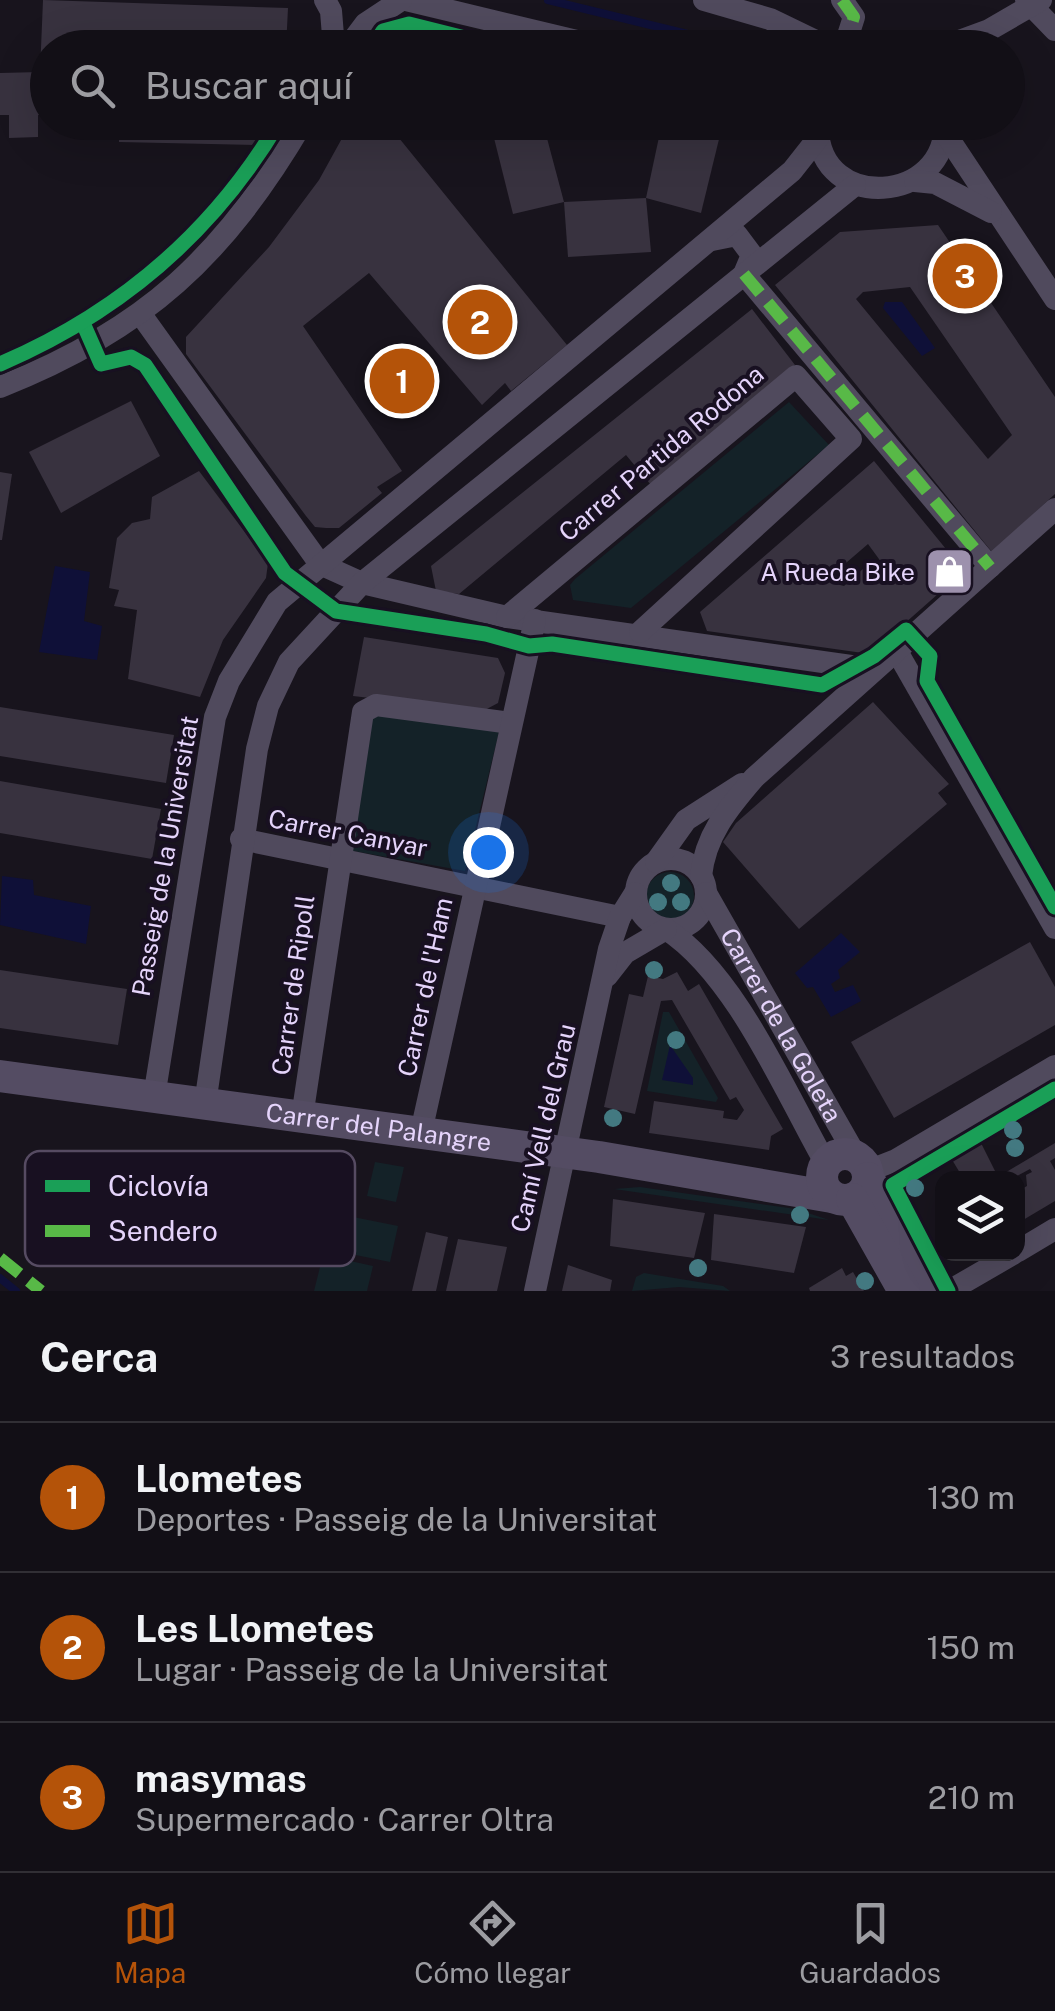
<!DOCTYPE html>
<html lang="es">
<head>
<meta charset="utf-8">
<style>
	body { margin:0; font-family:"Public Sans",sans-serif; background:#1b181f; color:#f1f3f6 }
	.controls { position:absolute; right:30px; bottom:30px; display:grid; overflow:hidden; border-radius:20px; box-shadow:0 10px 40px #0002 }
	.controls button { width:90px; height:90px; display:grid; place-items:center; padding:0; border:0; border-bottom:2px solid #312f35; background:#120f16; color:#f1f3f6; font:50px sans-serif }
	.you { position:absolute; left:488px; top:852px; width:35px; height:35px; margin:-25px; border:8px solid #fff; border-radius:50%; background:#1a73e8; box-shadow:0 0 0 15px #1a73e833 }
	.badge { display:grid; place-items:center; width:65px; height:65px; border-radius:50%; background:#b45309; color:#fff; font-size:32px; font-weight:700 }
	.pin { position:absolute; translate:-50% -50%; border:5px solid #fff; box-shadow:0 2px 10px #0006 }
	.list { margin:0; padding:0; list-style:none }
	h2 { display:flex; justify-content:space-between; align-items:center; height:130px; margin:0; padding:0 40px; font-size:42px }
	h2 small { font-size:32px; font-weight:400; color:#9c9ca1 }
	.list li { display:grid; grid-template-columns:65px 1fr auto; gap:30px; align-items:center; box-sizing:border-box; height:150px; padding:0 40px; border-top:2px solid #312f35 }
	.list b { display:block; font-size:38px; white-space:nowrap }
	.list p { margin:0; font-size:32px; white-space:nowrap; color:#9c9ca1 }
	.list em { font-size:32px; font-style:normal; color:#9c9ca1 }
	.icon { flex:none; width:55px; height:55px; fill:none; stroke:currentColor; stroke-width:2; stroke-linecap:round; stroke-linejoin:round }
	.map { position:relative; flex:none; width:1055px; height:1291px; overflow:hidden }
	.search { position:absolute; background:#120f16; box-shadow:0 10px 40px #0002; left:30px; right:30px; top:30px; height:110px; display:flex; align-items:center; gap:25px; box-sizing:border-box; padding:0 35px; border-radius:55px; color:#9c9ca1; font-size:38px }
	.sheet { height:580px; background:#120f16 }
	nav { display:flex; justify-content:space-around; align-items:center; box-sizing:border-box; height:140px; border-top:2px solid #312f35; background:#120f16; font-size:28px; color:#9c9ca1 }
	nav a { display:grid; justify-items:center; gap:5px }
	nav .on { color:#b45309 }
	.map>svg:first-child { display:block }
</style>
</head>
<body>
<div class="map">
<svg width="1055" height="1291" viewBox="0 0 1055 1291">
	<rect width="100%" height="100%" fill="#18141d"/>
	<!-- green -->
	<g fill="#142228">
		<polygon points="789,402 829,445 631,608 573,600 570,585 575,579"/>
		<polygon points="379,711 500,728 465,871 348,850 370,722"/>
		<circle cx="670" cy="896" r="24"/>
		<polygon points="663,1012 669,1012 718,1098 716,1102 647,1091"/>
		<polygon points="375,1162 404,1167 396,1202 367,1196"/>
		<polygon points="640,1187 796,1209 829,1220 614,1189"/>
		<polygon points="333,1213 398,1226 390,1262 326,1249"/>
		<polygon points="323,1255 373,1266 367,1291 314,1291"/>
		<polygon points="644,1273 723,1286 730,1291 679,1287 632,1291 636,1277"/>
	</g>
	<!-- water -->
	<g fill="#0f1038">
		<polygon points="885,302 902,302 935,348 922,356 883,308"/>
		<polygon points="390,346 435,400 413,418 369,362"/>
		<polygon points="55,566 90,572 84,621 102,626 97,660 39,652"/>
		<polygon points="2,876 33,880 34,895 91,906 86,944 0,925"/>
		<polygon points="841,933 860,952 838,970 840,978 831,984 835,992 853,985 861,1001 831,1017 813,987 807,988 795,973"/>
		<polygon points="670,1045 693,1078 693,1085 662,1080"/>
	</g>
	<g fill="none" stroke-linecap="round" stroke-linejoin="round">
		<!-- stream -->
		<g stroke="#0f1038" stroke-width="8">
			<polyline points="548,0 745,48"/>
			<polyline points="0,1278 16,1291"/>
		</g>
	</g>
	<!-- building -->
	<g fill="#38323f" fill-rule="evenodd">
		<polygon points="43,0 288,8 286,48 48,48 48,115 38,115 38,137 9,138 9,115 0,115 0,73 40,72"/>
		<polygon points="119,122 258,122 258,145 119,142"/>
		<polygon points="351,122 386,122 567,345 511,391 505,383 482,405 369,273 303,326 402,471 377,487 382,493 339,528 326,528 315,527 306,516 186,354 186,337 269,247 319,180"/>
		<polygon points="429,122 497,122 494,138"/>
		<polygon points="662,123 720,135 701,213 646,198"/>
		<polygon points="544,127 564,202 513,214 494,138"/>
		<polygon points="646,198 651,252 568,257 564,202"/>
		<path d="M938,225L1055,397V494L992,552L775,285L840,232ZM910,287L1012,435L988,459L856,299L863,292Z"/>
		<polygon points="752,309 795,365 651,485 626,455 459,594 436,591 431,566"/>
		<polygon points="131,401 160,456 61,513 29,452"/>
		<path d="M874,461L964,571L870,654L707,631L700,612ZM868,544L887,570L892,565L900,574L892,582L873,560L844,586L825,581Z"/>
		<polygon points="199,471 268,563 266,578 223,640 200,697 128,679 137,610 114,606 119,590 109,588 117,538 132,523 150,519 152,497"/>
		<polygon points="0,472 12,474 2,540 0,540"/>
		<polygon points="364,637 498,658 505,673 498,703 483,711 353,696"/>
		<polygon points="873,702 949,784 938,793 947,804 799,929 723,842 736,823"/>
		<polygon points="0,707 174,735 166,783 0,756"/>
		<polygon points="0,781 161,809 152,859 0,833"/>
		<polygon points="1030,942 1055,987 1055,1025 894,1118 851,1042"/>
		<polygon points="0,970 127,989 118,1045 0,1028"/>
		<polygon points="677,972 688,991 699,984 783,1129 771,1136 769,1150 649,1133 654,1101 724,1111 723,1118 737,1120 744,1110 736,1097 730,1100 672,1000 661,1001 635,1114 604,1107 629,994 643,997 648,976 663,979"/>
		<polygon points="980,1141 998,1177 1055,1143 1055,1158 1050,1161 1055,1170 1055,1201 1018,1223 1018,1191 1027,1186 1026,1175 1032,1172 1030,1169 1013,1178 963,1178 951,1158"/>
		<polygon points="613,1199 705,1213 694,1258 610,1246"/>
		<polygon points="714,1214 806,1227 794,1273 711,1260"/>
		<polygon points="426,1232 448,1237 436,1291 412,1291"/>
		<polygon points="458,1239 507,1247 497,1291 446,1291"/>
		<polygon points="568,1265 612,1280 610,1291 562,1291"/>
		<polygon points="842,1268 846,1276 853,1272 864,1291 810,1291 809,1288"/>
	</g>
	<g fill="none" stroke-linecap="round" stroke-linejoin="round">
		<!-- street -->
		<g stroke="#504a5d" stroke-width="22">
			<polyline points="325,0 331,11 334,48"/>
			<polyline points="406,0 606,48"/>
			<polyline points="704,0 770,19 830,48"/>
			<polyline points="842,0 854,17 844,48"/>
			<polyline points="1026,0 1055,30"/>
			<polyline points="347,48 365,24 401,0"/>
			<polyline points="940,48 989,30 1041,0"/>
			<path d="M818,129C820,212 947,205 945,122"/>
			<polyline points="945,133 1055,299"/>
			<polyline points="915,181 935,183 991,212"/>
			<polyline points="712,240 737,235 752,255 744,274 990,567"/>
			<polyline points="142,316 320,564 362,583 507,617 851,666 869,674"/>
			<path d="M0,387C145,330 224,256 303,122"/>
			<polyline points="507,617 796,376 851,439 640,632"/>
			<polyline points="895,648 1055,928"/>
			<polyline points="241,839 620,917"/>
			<circle cx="671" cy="894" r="35"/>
			<polyline points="656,862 686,820 742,784"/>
			<path d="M701,876C705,836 728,808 754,778L1055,509"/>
			<path id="s1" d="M706,893L856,1156"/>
			<path d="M666,929C736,975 784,1090 826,1164"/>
			<polyline points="607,976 625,953 666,929"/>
			<polyline points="154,1097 215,717 229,681 277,602 792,171 818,138"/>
			<polyline points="205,1104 257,749 268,706 289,662 362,583 855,185"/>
			<polyline points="302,1117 363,712 376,705 511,723"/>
			<polyline points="421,1132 535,620"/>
			<polyline points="868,1171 896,1160 1055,1066"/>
			<polyline points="1018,1251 1055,1229"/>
			<polyline points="535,1291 609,949 620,917 635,893"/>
			<polyline points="949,1291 1013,1254"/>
		</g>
		<!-- secondary -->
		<g stroke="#544c63" stroke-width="32">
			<path id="s2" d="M0,1076L599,1157L832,1197"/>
			<circle cx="845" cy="1177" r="23"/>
			<polyline points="868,1178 931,1291"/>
			<polyline points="852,1199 904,1291"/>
		</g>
		<!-- quiet -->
		<g stroke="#58b947" stroke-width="12" stroke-dasharray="25 12" stroke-linecap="butt">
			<polyline points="842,0 854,17 844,48"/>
			<polyline points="744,274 990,567"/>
			<polyline points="0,1258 41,1291"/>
		</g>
		<defs>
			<g id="cycleway">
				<polyline points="372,48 383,31 409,24 505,48"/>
				<polyline points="83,323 101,364 131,357 145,365 285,573 336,611 486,634 529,646 552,644 822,685 874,656 906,630 930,656 927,681 1055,907"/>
				<path d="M0,364C119,313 213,233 279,122"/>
				<polyline points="948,1291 893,1185 1055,1089"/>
			</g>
		</defs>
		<!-- cycleway casing -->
		<use href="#cycleway" stroke="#181021" stroke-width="21"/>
		<!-- cycleway -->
		<use href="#cycleway" stroke="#1a9f57" stroke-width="15"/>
	</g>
	<!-- trees -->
	<g fill="#437981">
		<circle cx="671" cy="883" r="9"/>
		<circle cx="658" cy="902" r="9"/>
		<circle cx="681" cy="902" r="9"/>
		<circle cx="654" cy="970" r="9"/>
		<circle cx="676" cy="1040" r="9"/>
		<circle cx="613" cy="1118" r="9"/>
		<circle cx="1013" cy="1130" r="9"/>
		<circle cx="1015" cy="1148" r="9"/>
		<circle cx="915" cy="1188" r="9"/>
		<circle cx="800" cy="1215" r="9"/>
		<circle cx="698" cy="1268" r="9"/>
		<circle cx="865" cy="1281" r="9"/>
	</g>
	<!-- icons -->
	<defs>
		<symbol id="shop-square" viewBox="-11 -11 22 22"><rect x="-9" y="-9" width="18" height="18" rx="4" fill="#9d91ad" stroke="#181021"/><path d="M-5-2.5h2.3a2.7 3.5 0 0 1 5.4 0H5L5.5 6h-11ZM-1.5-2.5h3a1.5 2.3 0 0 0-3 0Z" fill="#fff"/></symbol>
	</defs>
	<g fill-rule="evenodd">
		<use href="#shop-square" x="922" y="544" width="55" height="55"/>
	</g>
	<g text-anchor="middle" stroke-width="8" stroke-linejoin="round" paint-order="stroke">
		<!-- street labels -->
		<g font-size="25" fill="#e5d4fb" stroke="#181021">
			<text transform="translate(661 453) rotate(-40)" y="9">Carrer Partida Rodona</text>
			<text transform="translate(348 833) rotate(11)" y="9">Carrer Canyar</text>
			<text transform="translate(165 856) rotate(-80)" y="9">Passeig de la Universitat</text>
			<text transform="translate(293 985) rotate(-82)" y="9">Carrer de Ripoll</text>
			<text transform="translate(425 987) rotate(-78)" y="9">Carrer de l'Ham</text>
			<text dy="9" stroke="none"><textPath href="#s1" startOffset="152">Carrer de la Goleta</textPath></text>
			<text dy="9" stroke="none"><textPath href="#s2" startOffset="382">Carrer del Palangre</textPath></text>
			<text transform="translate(543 1128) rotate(-77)" y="9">Camí Vell del Grau</text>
		</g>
		<!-- poi labels -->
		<g font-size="25" fill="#e5d4fb" stroke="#181021" text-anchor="end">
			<text x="915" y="581">A Rueda Bike</text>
		</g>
	</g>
	<!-- legend -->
	<rect x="25" y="1151" width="330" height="115" rx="15" fill="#181021" stroke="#564b62" stroke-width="2.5"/>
	<rect x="45" y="1180" width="45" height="12" fill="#1a9f57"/>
	<rect x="45" y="1225" width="45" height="12" fill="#58b947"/>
	<g font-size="28" fill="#e5d4fb">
		<text x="108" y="1196">Ciclovía</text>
		<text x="108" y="1241">Sendero</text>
	</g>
</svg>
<div class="controls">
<button><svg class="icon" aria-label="layers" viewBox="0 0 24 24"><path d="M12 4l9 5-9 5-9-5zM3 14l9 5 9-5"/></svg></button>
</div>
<div class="you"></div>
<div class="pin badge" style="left:402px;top:381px">1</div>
<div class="pin badge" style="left:480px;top:322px">2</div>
<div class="pin badge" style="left:965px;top:276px">3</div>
<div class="search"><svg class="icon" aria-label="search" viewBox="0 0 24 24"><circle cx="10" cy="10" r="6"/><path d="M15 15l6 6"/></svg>Buscar aquí</div>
</div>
<section class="sheet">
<h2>Cerca<small>3 resultados</small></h2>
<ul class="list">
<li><span class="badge">1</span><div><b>Llometes</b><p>Deportes · Passeig de la Universitat</p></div><em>130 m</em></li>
<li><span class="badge">2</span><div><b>Les Llometes</b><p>Lugar · Passeig de la Universitat</p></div><em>150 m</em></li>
<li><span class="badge">3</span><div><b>masymas</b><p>Supermercado · Carrer Oltra</p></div><em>210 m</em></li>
</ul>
</section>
<nav>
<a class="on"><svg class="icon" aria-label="map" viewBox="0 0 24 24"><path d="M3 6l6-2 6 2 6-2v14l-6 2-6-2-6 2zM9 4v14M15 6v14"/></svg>Mapa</a>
<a><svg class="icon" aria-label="directions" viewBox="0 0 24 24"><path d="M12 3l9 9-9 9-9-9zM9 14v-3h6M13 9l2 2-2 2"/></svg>Cómo llegar</a>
<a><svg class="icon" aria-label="saved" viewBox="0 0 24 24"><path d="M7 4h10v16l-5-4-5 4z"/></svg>Guardados</a>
</nav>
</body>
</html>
